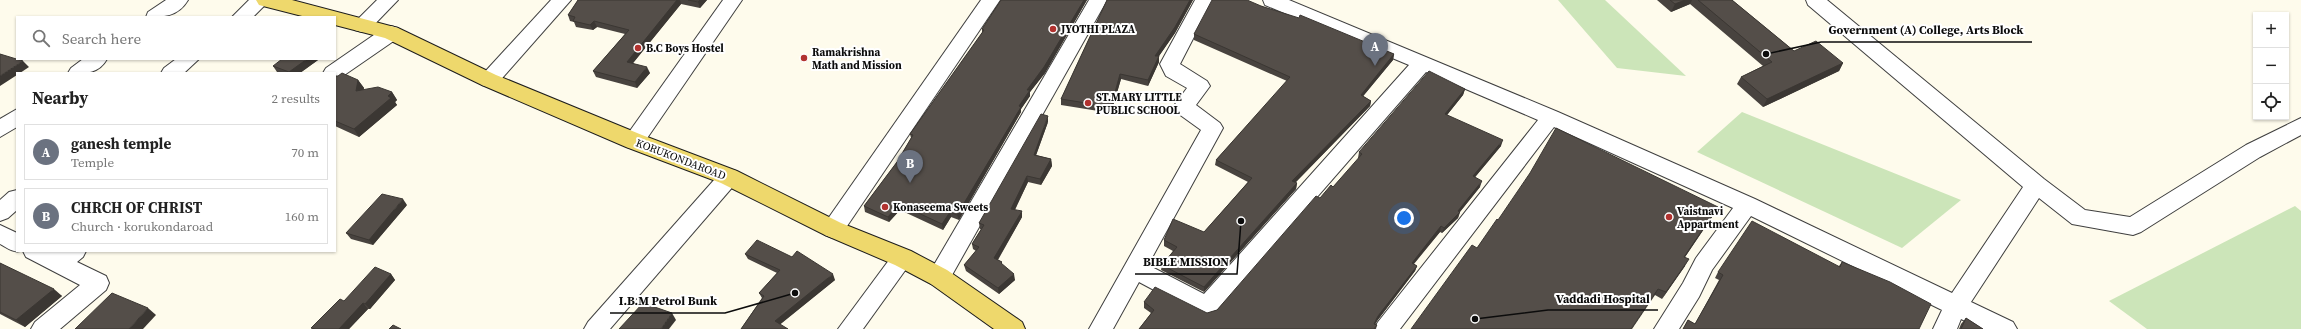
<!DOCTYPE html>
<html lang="en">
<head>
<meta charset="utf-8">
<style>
	body { margin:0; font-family:"Source Serif 4",serif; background:#f6f6f6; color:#222 }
	.controls { position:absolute; right:12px; top:12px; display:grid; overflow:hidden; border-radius:0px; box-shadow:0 1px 3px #0004 }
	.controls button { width:36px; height:36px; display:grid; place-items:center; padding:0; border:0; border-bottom:1px solid #e0e0e0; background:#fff; color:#222; font:20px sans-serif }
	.you { position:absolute; left:1404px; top:218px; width:14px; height:14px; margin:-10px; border:3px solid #fff; border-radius:50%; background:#1a73e8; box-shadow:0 0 0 6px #1a73e833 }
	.badge { display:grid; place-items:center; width:26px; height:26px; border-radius:50%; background:#2563eb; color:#fff; font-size:13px; font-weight:700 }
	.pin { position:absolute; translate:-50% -33px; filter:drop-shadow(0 1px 2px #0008) }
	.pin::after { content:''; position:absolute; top:21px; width:14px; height:12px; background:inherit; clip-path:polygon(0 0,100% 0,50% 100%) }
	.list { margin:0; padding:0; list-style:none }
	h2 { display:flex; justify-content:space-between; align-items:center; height:52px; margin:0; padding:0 16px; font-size:17px }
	h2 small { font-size:13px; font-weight:400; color:#767676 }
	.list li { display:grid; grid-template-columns:26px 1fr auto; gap:12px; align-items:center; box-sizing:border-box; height:56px; margin:0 8px 8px; padding:0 8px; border:1px solid #e0e0e0; border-radius:0px }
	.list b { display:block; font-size:15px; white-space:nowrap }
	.list p { margin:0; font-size:13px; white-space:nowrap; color:#767676 }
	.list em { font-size:13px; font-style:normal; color:#767676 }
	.icon { flex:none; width:22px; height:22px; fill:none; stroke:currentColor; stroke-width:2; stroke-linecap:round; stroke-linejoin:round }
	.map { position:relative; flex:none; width:2301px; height:329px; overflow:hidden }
	.search { position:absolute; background:#fff; box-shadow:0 1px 3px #0004; left:16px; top:16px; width:320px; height:44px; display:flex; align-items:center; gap:10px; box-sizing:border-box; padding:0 14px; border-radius:0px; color:#767676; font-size:15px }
	.panel { position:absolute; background:#fff; box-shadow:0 1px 3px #0004; left:16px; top:72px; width:320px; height:180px; border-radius:0px }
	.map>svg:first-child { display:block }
</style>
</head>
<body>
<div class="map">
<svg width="2301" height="329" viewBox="0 0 2301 329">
	<rect width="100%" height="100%" fill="#fefbec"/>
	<!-- green -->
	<g fill="#cce5b9">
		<polygon points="1558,0 1605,0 1686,76 1617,68"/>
		<polygon points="1742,112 1961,200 1902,248 1697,152"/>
		<polygon points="2295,206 2301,211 2301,329 2147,329 2109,301"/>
	</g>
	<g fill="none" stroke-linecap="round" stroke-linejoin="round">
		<defs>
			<g id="minor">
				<path d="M166,0H188C178,17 163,17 146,17L148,12Z"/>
				<polygon points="249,0 270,0 253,17 232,17"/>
				<polygon points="377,0 398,0 369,30 362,32 355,30 352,25"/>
				<polygon points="551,0 571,0 496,85 489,87 482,85 479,80 482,75"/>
				<polygon points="723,0 742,0 641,147 634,149 627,147 624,141 627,135"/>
				<polygon points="981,0 1000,0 841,235 833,238 825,235 822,229 825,223"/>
				<polygon points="1089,0 1107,0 947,284 939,286 931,284 928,277 931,270"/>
				<polygon points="1195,0 1213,0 1180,64 1207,81 1210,86 1196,105 1220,123 1223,128 1148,265 1204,294 1409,65 1265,5 1263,0 1289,0 1558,112 1755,199 1952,293 2023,187 1808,5 1806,0 1827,0 2044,179 2085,210 2130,217 2246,145 2301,118 2301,135 2260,157 2141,232 2133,235 2072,224 2039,198 1971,302 2013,322 2017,329 1982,329 1961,319 1957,329 1933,329 1942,310 1751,216 1712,270 1699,297 1679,329 1654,329 1683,283 1696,258 1733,208 1554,127 1400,329 1374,329 1378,322 1538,120 1426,72 1215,314 1207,317 1199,314 1139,282 1113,329 1089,329 1201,130 1176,112 1173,107 1187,88 1166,76 1160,64"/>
				<polygon points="391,26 398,28 401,33 398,38 340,78 335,79 335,73 323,73 326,68 384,28"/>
				<path d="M83,59H107C98,75 84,73 68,73L71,68Z"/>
				<polygon points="176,59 199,59 184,73 161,73 164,68"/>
				<polygon points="17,109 17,127 0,137 0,119"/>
				<polygon points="729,169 736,171 740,177 736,183 610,329 584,329 588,322 722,171"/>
				<polygon points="17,190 17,210 8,218 0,221 0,200 9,192"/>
				<path d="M0,225L17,233V251H20C13,253 6,247 0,244Z"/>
				<polygon points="903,249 911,252 914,258 863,329 838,329 895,252"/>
				<polygon points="23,251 86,251 83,257 77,262 106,276 109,283 106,290 60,329 31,329 35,322 80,285 26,257"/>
			</g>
			<polygon id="major" points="256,0 292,0 398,28 496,75 642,135 737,171 841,223 911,251 947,270 1022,322 1025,329 994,329 931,284 895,265 825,235 721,183 626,147 482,85 385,38 335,25 335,17 306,17 259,5"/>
		</defs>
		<!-- minor casing -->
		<use href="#minor" stroke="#3f3f3f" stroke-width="2"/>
		<!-- major casing -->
		<use href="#major" stroke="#1d1d1d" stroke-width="2"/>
		<!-- minor -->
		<use href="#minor" fill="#fff" fill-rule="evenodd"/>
		<!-- major -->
		<use href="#major" fill="#eed86c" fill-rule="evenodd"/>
	</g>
	<!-- wall -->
	<g fill="#48433f">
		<polygon points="578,0 707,0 700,8 681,4 633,63 650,73 637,88 596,77 593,71 625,34 597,27 593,30 576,27 574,22 570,21 568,15"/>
		<polygon points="1001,0 1087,0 1045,73 1030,92 1030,96 1021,109 1021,112 959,220 951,217 943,230 900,210 889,222 865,212 864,206 897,162 911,138 910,134 982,33 982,29"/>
		<polygon points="1107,0 1193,0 1175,33 1159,56 1159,62 1148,86 1121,79 1111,113 1061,105 1061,99"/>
		<polygon points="1657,0 1732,0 1794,51 1843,63 1839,71 1763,107 1737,84 1741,77 1763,66 1690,4 1671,12"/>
		<polygon points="1261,6 1394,54 1393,60 1363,96 1371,101 1370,106 1295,183 1297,183 1296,189 1204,292 1161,270 1162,265 1173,251 1164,246 1164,240 1204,232 1248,182 1215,165 1216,160 1287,81 1194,40 1194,34"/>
		<polygon points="318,60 300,73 281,73 277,72 273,66"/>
		<polygon points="335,76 358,80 364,88 363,90 392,92 397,100 395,102 397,105 359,137 335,126"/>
		<polygon points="1465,89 1463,95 1447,115 1501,146 1475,177 1480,187 1460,212 1458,218 1442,233 1440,232 1414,264 1417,266 1415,271 1377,321 1375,324 1377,325 1376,329 1139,329 1151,313 1144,308 1144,302 1207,313 1217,310 1320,198 1333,187 1359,159 1358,158 1359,152"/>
		<polygon points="1048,122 1036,155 1051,159 1052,166 1041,185 1028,182 1015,210 1022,217 998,260 1002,262 1002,265 1015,280 999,294 966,271 964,265 976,251 973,249 972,244 981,229 980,229 979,223"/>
		<polygon points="407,205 373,245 351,239 346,233"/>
		<polygon points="1714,214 1685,257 1685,266 1662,299 1655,295 1477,248 1498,220"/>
		<polygon points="745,254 835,280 780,324 741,329 762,298 759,293 777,273 748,259"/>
		<polygon points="1842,262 1919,329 1683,329 1688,320 1695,324 1719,280 1715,278 1718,272 1839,266"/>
		<polygon points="0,263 62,296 25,327 0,314"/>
		<polygon points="391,274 395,280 370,309 368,309 349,329 313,329 311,328 344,301"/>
		<polygon points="1966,318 1983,329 1959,329 1961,324"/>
	</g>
	<!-- shaded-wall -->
	<g fill="#3b3733">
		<polygon points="677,0 680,0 681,4 629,68 627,62"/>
		<polygon points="700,0 707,0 700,8 698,2"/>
		<polygon points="1084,0 1087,0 1045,73 1030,92 1030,96 1021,109 1021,112 959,220 957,215 1019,106 1027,90"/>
		<polygon points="1190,0 1193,0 1175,33 1159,56 1159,62 1148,86 1148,80 1155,56"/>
		<polygon points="1685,0 1692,0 1690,4 1671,12 1675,4"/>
		<polygon points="594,21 597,27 593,30 590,25"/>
		<polygon points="1394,54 1393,60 1360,100 1361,95"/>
		<polygon points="307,59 317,59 318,60 300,73 290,73 289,72"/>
		<polygon points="23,61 29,67 20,73 17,73 17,75 0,86 0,76"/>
		<polygon points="1843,63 1839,71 1763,107 1767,99"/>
		<polygon points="647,67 650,73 637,88 635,82"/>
		<polygon points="1120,74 1121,79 1111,113 1111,107"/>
		<polygon points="358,80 364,88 361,99 356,91"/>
		<polygon points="1465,89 1463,95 1443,120 1445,114"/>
		<polygon points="392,92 397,100 395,102 397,105 359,137 354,129"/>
		<polygon points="1371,101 1370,106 1292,186 1292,181"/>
		<polygon points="1048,116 1048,122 1034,161 1034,155"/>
		<polygon points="1503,140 1501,146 1471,182 1473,176"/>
		<polygon points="1051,159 1052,166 1041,185 1040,179"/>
		<polygon points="1027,176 1028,182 1012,215 1011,209"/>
		<polygon points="1482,181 1480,187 1458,214 1460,212 1458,218 1442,233 1444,228"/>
		<polygon points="1297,183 1296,189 1204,292 1204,287"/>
		<polygon points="403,199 407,205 373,245 369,240"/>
		<polygon points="899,204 900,210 889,222 888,217"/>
		<polygon points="1718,207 1714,214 1681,263 1684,257"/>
		<polygon points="1022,211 1022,217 995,264 994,258"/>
		<polygon points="950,212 951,217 943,230 942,224"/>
		<polygon points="1441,226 1440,232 1410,268 1412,263"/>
		<polygon points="1689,259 1685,266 1662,299 1666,292"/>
		<polygon points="1417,266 1415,271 1377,321 1373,329 1374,324 1378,316"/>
		<polygon points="391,274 395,280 370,309 365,304"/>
		<polygon points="833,274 835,280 777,327 775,321"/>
		<polygon points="1014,274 1015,280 999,294 998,288"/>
		<polygon points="54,289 62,296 25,327 16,320"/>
		<polygon points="1658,289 1655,295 1632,329 1631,329"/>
		<polygon points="363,303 368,309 349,329 339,329"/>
		<polygon points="148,308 156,315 143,329 129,329"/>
		<polygon points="672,313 676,320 669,329 661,329"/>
	</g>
	<!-- building -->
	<g fill="#544e49" stroke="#3b3733">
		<polygon points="578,0 677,0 627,62 647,67 635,82 593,71 629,30 594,21 590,25 573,21 575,17 568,15"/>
		<polygon points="688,0 700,0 698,2"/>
		<polygon points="1001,0 1084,0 1044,67 1027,90 1030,90 1019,106 1021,107 957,215 950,212 942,224 899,204 888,217 864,206 897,162 913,135 910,134 984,30 982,29"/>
		<polygon points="1107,0 1190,0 1175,27 1155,56 1159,56 1148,80 1120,74 1111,107 1061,99"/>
		<polygon points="1212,0 1247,0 1261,6 1299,18 1300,15 1394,54 1361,95 1371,101 1292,181 1297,183 1204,287 1162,265 1177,247 1164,240 1173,219 1204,232 1252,178 1216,160 1290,77 1194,34"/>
		<polygon points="1670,0 1685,0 1675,4"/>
		<polygon points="1698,0 1732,0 1794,51 1816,41 1843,63 1767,99 1741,77 1772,62"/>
		<polygon points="0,54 23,61 0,76"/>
		<polygon points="282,59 307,59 289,72 273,66"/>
		<polygon points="1429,71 1465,89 1445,114 1503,140 1473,176 1482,181 1458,211 1460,212 1444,228 1441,226 1412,263 1417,266 1378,316 1374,324 1377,325 1374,329 1139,329 1154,310 1144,302 1155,287 1207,313 1217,310 1316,196 1320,198 1331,185 1333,187 1362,154 1359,152"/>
		<polygon points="342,73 358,80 356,91 378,87 392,92 388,96 391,98 354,129 335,121 335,76 338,76"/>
		<polygon points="1041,114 1048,116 1034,155 1051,159 1040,179 1027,176 1011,209 1022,211 994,258 1002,262 1001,263 1014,274 998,288 964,265 979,247 972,244 984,225 979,223"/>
		<polygon points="1556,128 1718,207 1684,257 1689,259 1666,292 1658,289 1631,329 1411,329 1472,245 1477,248 1497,219 1498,220 1530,173"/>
		<polygon points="382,194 403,199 369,240 346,233"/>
		<polygon points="1752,221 1840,267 1842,262 1890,282 1931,304 1919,329 1683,329 1688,320 1695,324 1723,275 1718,272"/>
		<polygon points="757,240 792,257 797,251 833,274 775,321 788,329 741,329 764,296 759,293 780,270 745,254"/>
		<polygon points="0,263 54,289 16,320 0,312"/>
		<polygon points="375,267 391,274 365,304 363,303 339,329 315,329 311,328 340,299 344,301"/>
		<polygon points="112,293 148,308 129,329 75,329"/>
		<polygon points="643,303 672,313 661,329 619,329"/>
		<polygon points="1966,318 1983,329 1961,329"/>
		<polygon points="393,325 401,329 389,329"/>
	</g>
	<!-- markers -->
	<g fill="#b1322f" stroke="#fff" stroke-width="1.5">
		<circle cx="1053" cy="29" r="4"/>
		<circle cx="638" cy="48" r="4"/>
		<circle cx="804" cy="58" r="4"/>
		<circle cx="1088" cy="103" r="4"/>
		<circle cx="885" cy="207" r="4"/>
		<circle cx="1669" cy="217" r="4"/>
	</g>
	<g text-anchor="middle" stroke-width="4" stroke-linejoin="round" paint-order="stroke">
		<!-- poi labels -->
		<g font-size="11" font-weight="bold" fill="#0c0c0c" stroke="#fff" text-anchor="start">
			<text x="1061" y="33">JYOTHI PLAZA</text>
			<text x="646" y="52">B.C Boys Hostel</text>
			<text x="812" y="56">Ramakrishna<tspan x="812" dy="13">Math and Mission</tspan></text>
			<text x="1096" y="101">ST.MARY LITTLE<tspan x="1096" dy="13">PUBLIC SCHOOL</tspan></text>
			<text x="893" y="211">Konaseema Sweets</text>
			<text x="1677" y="215">Vaistnavi<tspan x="1677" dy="13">Appartment</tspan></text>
		</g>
		<!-- street labels -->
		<g font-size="11" fill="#0c0c0c" stroke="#fff">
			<text transform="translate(681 159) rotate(21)" y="4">KORUKONDAROAD</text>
		</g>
	</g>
	<!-- callouts -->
	<path fill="none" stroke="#0c0c0c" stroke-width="1.5" d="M1766 54L1821 42H2032M1241 221L1237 274H1135M1475 319L1548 310H1658M795 293L725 313H610"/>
	<g fill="#0c0c0c" stroke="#fff" stroke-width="1.5">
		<circle cx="1766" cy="54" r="4"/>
		<circle cx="1241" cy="221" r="4"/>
		<circle cx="1475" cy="319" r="4"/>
		<circle cx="795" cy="293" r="4"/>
	</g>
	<g font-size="12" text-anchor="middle" font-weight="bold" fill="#0c0c0c" stroke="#fff" stroke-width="4" stroke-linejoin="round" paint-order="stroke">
		<text x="1926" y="34">Government (A) College, Arts Block</text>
		<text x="1186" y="266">BIBLE MISSION</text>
		<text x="1603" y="303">Vaddadi Hospital</text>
		<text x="668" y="305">I.B.M Petrol Bunk</text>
	</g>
</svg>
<div class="controls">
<button>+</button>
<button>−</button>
<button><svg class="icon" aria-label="locate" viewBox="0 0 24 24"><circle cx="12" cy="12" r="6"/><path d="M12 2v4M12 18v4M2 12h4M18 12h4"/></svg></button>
</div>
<div class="you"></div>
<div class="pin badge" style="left:1375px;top:66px;background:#6b7280">A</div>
<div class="pin badge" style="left:910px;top:183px;background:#6b7280">B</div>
<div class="search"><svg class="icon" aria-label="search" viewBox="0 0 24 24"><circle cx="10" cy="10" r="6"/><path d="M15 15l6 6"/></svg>Search here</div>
<section class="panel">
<h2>Nearby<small>2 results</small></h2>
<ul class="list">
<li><span class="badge" style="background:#6b7280">A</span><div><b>ganesh temple</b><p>Temple</p></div><em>70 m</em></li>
<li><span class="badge" style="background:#6b7280">B</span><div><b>CHRCH OF CHRIST</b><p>Church · korukondaroad</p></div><em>160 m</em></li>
</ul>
</section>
</div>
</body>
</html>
